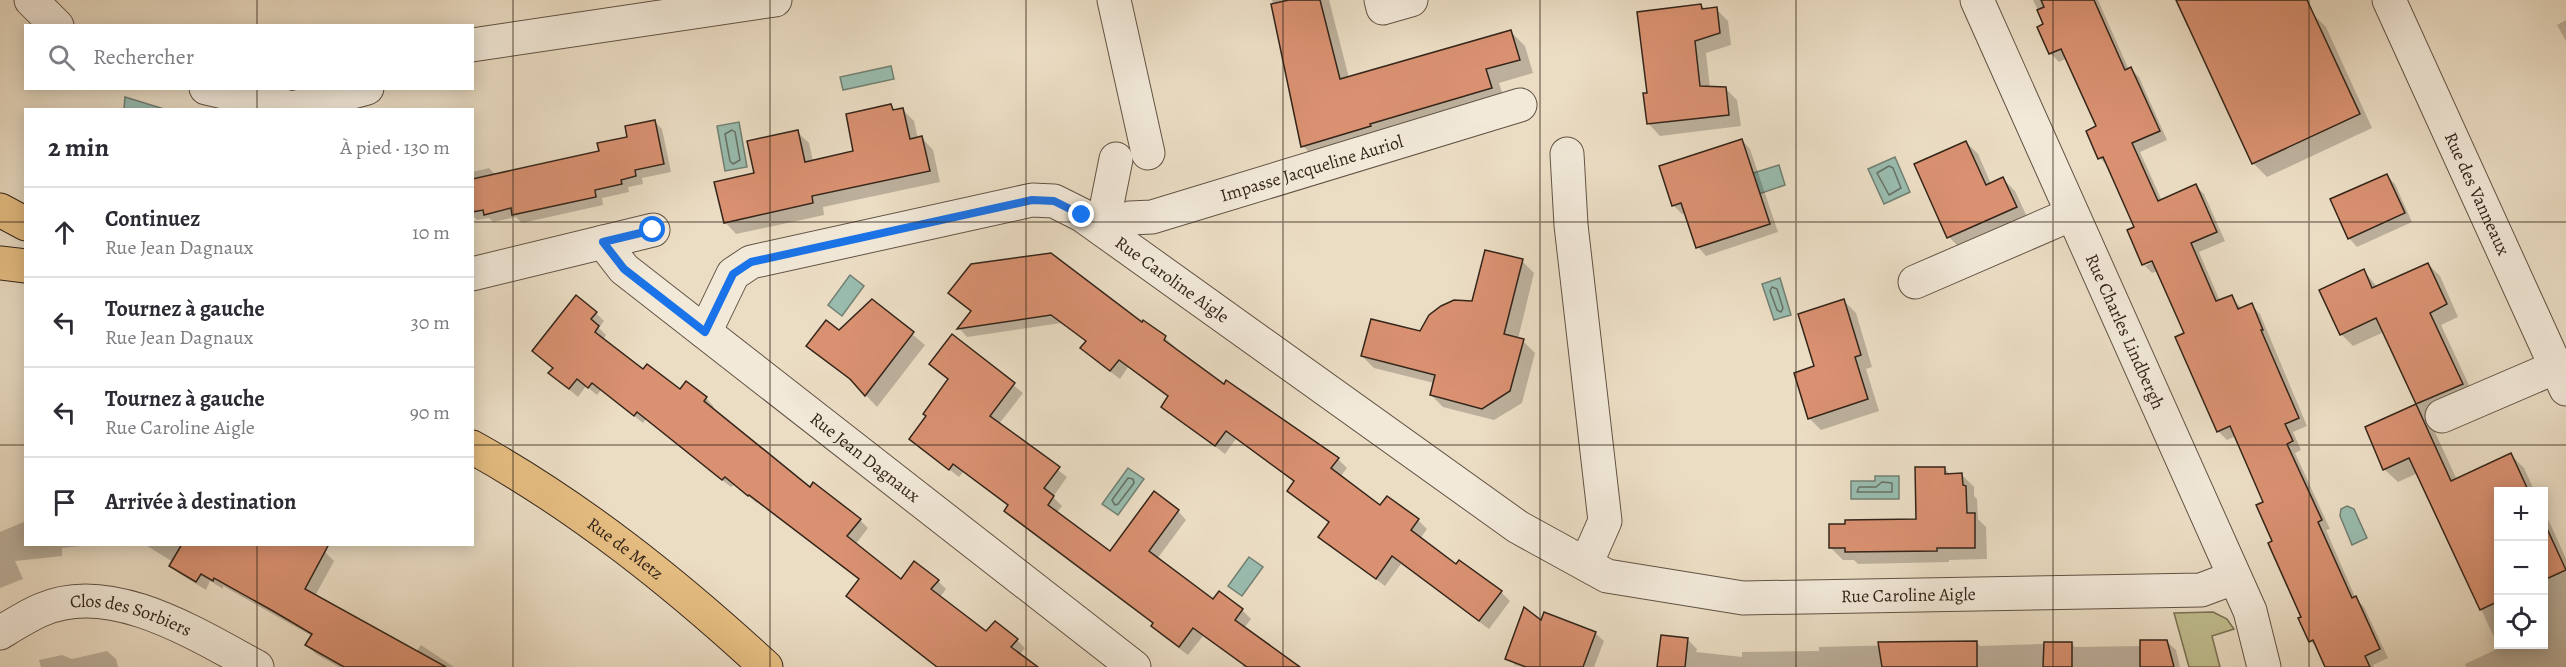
<!DOCTYPE html>
<html lang="fr">
<head>
<meta charset="utf-8">
<style>
	body { margin:0; font-family:Alegreya,serif; background:#f7f7f7; color:#2b2b33 }
	.controls { position:absolute; right:18px; bottom:18px; display:grid; overflow:hidden; border-radius:0px; box-shadow:0 3px 15px #0003 }
	.controls button { width:54px; height:54px; display:grid; place-items:center; padding:0; border:0; border-bottom:2px solid #e1e1e2; background:#fff; color:#2b2b33; font:30px sans-serif }
	.stop { position:absolute; width:18px; height:18px; margin:-14px; border:4px solid #1a73e8; border-radius:50%; background:#fff }
	.stop.end { background:#1a73e8; border-color:#fff; box-shadow:0 2px 6px #0008 }
	.list { margin:0; padding:0; list-style:none }
	h2 { display:flex; justify-content:space-between; align-items:center; height:78px; margin:0; padding:0 24px; font-size:26px }
	h2 small { font-size:20px; font-weight:400; color:#7c7c81 }
	.list li { display:grid; grid-template-columns:39px 1fr auto; gap:18px; align-items:center; box-sizing:border-box; height:90px; padding:0 24px; border-top:2px solid #e1e1e2 }
	.list b { display:block; font-size:22px; white-space:nowrap }
	.list p { margin:0; font-size:20px; white-space:nowrap; color:#7c7c81 }
	.list em { font-size:20px; font-style:normal; color:#7c7c81 }
	.icon { flex:none; width:33px; height:33px; fill:none; stroke:currentColor; stroke-width:2; stroke-linecap:round; stroke-linejoin:round }
	.map { position:relative; flex:none; width:2566px; height:667px; overflow:hidden }
	.search { position:absolute; background:#fff; box-shadow:0 3px 15px #0003; left:24px; top:24px; width:450px; height:66px; display:flex; align-items:center; gap:15px; box-sizing:border-box; padding:0 21px; border-radius:0px; color:#7c7c81; font-size:22px }
	.panel { position:absolute; background:#fff; box-shadow:0 3px 15px #0003; left:24px; top:108px; width:450px; height:438px; border-radius:0px }
	.map>svg:first-child { display:block }
</style>
</head>
<body>
<div class="map">
<svg width="2566" height="667" viewBox="0 0 2566 667">
	<rect width="100%" height="100%" fill="#ebddc4"/>
	<filter id="stains"><feTurbulence type="fractalNoise" baseFrequency=".00333" numOctaves="4"/><feColorMatrix values="0 0 0 0 .2 0 0 0 0 .09 0 0 0 0 .02 0 0 0 .5 -.17"/></filter>
	<radialGradient id="worn" r=".72"><stop offset=".6" stop-color="#630" stop-opacity="0"/><stop offset="1" stop-color="#630" stop-opacity=".3"/></radialGradient>
	<!-- green -->
	<polygon fill="#c0be8f" stroke="#7a7254" stroke-width="1.5" points="2213,612 2227,619 2234,629 2212,636 2220,667 2189,667 2174,613"/>
	<!-- water -->
	<g fill="#99bcaf" stroke="#718073" stroke-width="1.5">
		<polygon points="891,66 894,79 843,90 840,77"/>
		<polygon points="125,97 164,109 124,109"/>
		<polygon points="739,122 747,167 725,171 717,126"/>
		<polygon points="1895,157 1910,192 1884,204 1868,169"/>
		<polygon points="1779,165 1785,185 1741,200 1734,179"/>
		<polygon points="850,275 864,286 842,316 828,305"/>
		<polygon points="1780,278 1791,315 1774,320 1762,284"/>
		<polygon points="1128,468 1144,479 1118,515 1102,504"/>
		<polygon points="1875,476 1899,476 1899,499 1851,499 1851,481 1875,481"/>
		<polygon points="2347,506 2354,509 2367,538 2352,545 2340,516 2341,509"/>
		<polygon points="1249,557 1263,567 1242,596 1228,586"/>
	</g>
	<!-- shadow -->
	<g fill="#0003" fill-rule="evenodd">
		<polygon points="1272,0 1329,0 1349,78 1511,32 1525,46 1533,73 1499,83 1505,102 1317,160 1303,146"/>
		<path d="M2033,0H2098L2129,70L2131,69L2139,77L2167,140L2140,152L2162,201L2196,186L2204,194L2225,241L2199,252L2220,301L2232,297L2242,309L2251,305L2260,314L2307,426L2293,432L2301,450L2295,453L2330,529L2326,530L2356,599L2364,607L2388,658L2373,665L2374,667H2327L2319,649L2310,641L2274,542L2265,503L2236,436L2227,440L2218,431L2186,334L2158,271L2152,273L2143,264L2136,228L2108,167L2100,158L2097,127L2067,58L2059,62L2050,53L2045,25ZM2159,259L2145,266V262Z"/>
		<polygon points="2175,0 2306,0 2313,14 2326,27 2372,128 2267,177 2253,163 2192,32 2187,26"/>
		<polygon points="1701,5 1706,10 1716,9 1728,21 1731,45 1706,53 1710,88 1725,88 1737,100 1741,126 1660,136 1648,123 1648,94"/>
		<polygon points="2566,20 2566,41 2557,25"/>
		<polygon points="891,106 896,111 903,110 914,121 918,139 922,138 933,150 940,182 823,207 824,215 736,234 725,222 756,174 797,132 809,143 813,161 855,152"/>
		<polygon points="654,121 662,129 671,172 642,178 643,184 628,187 629,192 602,198 603,205 522,223 516,217 493,222 489,218 477,220 472,215 472,172 489,168 496,175 601,152"/>
		<polygon points="1742,140 1750,149 1778,232 1706,256 1698,247 1686,213 1682,214 1673,205"/>
		<polygon points="1966,142 1978,154 1991,184 2003,179 2015,191 2028,219 1961,249 1949,237"/>
		<polygon points="2387,176 2395,184 2412,222 2357,247 2349,238"/>
		<polygon points="1522,261 1534,273 1518,339 1523,341 1535,353 1522,403 1494,420 1443,407 1431,395 1434,383 1374,368 1362,356 1421,333 1473,302"/>
		<polygon points="2428,264 2440,276 2458,317 2441,325 2474,396 2429,419 2457,480 2511,455 2524,468 2535,492 2498,492 2498,644 2544,644 2544,510 2566,559 2566,667 2466,667 2465,664 2499,648 2418,473 2398,482 2384,469 2366,428 2418,405 2384,332 2353,346 2341,334 2364,271 2378,288"/>
		<polygon points="950,293 1142,324 1144,322 1165,338 1174,346 1173,348 1224,386 1338,459 1347,468 1340,477 1381,507 1388,498 1418,520 1427,529 1420,539 1457,566 1501,592 1510,601 1489,629 1401,564 1385,586 1320,536 1330,523 1289,490 1295,482 1236,439 1225,454 1163,406 1169,398 1128,367 1120,379 1091,357 1082,348 1087,342 1061,323 967,337 959,328 972,312"/>
		<polygon points="872,301 925,345 877,407 859,388 808,345 840,332"/>
		<polygon points="1844,301 1856,313 1872,367 1866,369 1879,411 1821,430 1809,418 1816,367"/>
		<polygon points="596,313 604,321 599,328 606,335 603,340 643,371 680,391 686,383 706,398 714,407 712,409 810,489 860,520 868,528 855,545 901,581 938,581 946,589 940,597 986,634 1017,640 1025,648 1019,655 1035,667 936,667 848,596 860,580 758,502 757,503 734,485 731,487 646,419 643,423 601,390 597,395 586,386 578,397 559,381 550,373 554,369 534,351"/>
		<polygon points="953,336 1023,393 999,424 1067,477 1053,497 1062,506 1056,513 1110,553 1178,511 1186,520 1157,559 1214,601 1219,593 1242,610 1251,619 1244,628 1292,667 1242,667 1243,665 1203,636 1188,655 1161,635 1154,624 1015,519 1006,511 1009,507 963,472 959,477 920,447 928,417 949,380"/>
		<polygon points="1944,468 1951,475 1962,475 1974,487 1974,496 1977,499 1978,519 1986,527 1987,559 1949,560 1949,562 1858,564 1854,560 1843,560 1831,548 1918,521"/>
		<polygon points="26,521 26,544 101,544 62,548 62,556 15,561 23,579 0,588 0,532"/>
		<polygon points="144,544 311,544 325,552 334,561 315,596 416,652 421,645 454,667 339,667 316,654 307,645 312,636 223,586 223,589 210,581 206,590 180,574 171,566 173,562"/>
		<polygon points="1595,633 1604,641 1594,667 1522,667 1515,665 1507,656"/>
		<polygon points="1688,640 1697,649 1696,652 1742,657 1742,652 1819,651 1819,647 1977,643 1980,646 2071,643 2075,647 2142,646 2166,641 2176,650 2180,667 1659,667"/>
		<polygon points="107,651 116,659 118,667 41,667 39,660 62,655 72,659"/>
	</g>
	<g fill="none" stroke-linecap="round" stroke-linejoin="round">
		<!-- shore -->
		<g stroke="#667064" stroke-width="1.5">
			<polygon points="732,130 735,132 740,160 733,164 730,161 725,134"/>
			<polygon points="1889,166 1893,168 1901,188 1889,195 1877,173"/>
			<polygon points="1772,287 1777,289 1783,308 1781,312 1777,310 1770,291"/>
			<polygon points="1128,478 1133,479 1134,483 1118,504 1115,505 1112,500"/>
			<polygon points="1882,482 1892,483 1892,492 1857,492 1859,487 1876,487"/>
		</g>
	</g>
	<!-- building -->
	<g fill="#d99171" stroke="#34251a" stroke-width="1.5">
		<polygon points="1289,0 1320,0 1340,79 1511,30 1520,60 1486,69 1492,88 1370,124 1371,126 1301,147 1271,4"/>
		<polygon points="2041,0 2094,0 2125,70 2131,67 2160,131 2132,143 2158,201 2196,184 2217,232 2191,243 2216,301 2232,295 2238,309 2252,303 2263,330 2261,330 2299,418 2285,424 2293,441 2287,444 2322,520 2318,522 2352,598 2356,596 2380,649 2365,656 2370,667 2325,667 2313,640 2309,642 2298,618 2301,617 2268,543 2272,541 2256,505 2263,502 2230,426 2217,432 2175,337 2184,333 2152,261 2142,265 2127,230 2134,227 2103,157 2098,159 2086,131 2096,126 2061,49 2049,54 2037,27 2043,24 2037,10 2044,7"/>
		<polygon points="2176,0 2307,0 2360,114 2252,164"/>
		<polygon points="1701,4 1702,9 1717,7 1720,33 1695,41 1700,86 1726,87 1729,115 1647,124 1643,93 1647,93 1637,12"/>
		<polygon points="891,104 893,110 903,108 910,139 922,136 930,171 812,196 813,203 724,223 714,182 754,173 747,141 798,130 805,162 853,151 846,114"/>
		<polygon points="655,120 664,164 635,170 636,176 621,180 622,184 595,190 596,197 512,215 511,208 484,215 483,210 472,212 472,179 599,151 597,143 627,137 625,126"/>
		<polygon points="1742,139 1770,224 1696,248 1681,203 1672,206 1659,166"/>
		<polygon points="1966,141 1986,185 2003,177 2017,207 1947,238 1914,164"/>
		<polygon points="2387,174 2405,213 2348,239 2330,199"/>
		<polygon points="1485,250 1523,259 1504,334 1524,339 1510,391 1482,409 1430,395 1435,375 1361,356 1371,319 1420,331 1429,315 1441,306 1454,300 1472,301"/>
		<polygon points="1051,253 1142,322 1143,320 1166,336 1164,340 1224,384 1226,380 1339,458 1331,468 1380,505 1387,496 1419,519 1411,530 1456,564 1459,560 1502,591 1479,621 1392,556 1376,579 1318,537 1329,522 1287,491 1294,481 1226,431 1215,446 1161,407 1168,396 1119,360 1110,371 1080,348 1086,341 1051,315 957,329 971,311 948,293 971,264"/>
		<polygon points="2428,263 2447,304 2430,313 2463,384 2416,404 2376,318 2340,335 2319,290 2364,269 2372,288"/>
		<polygon points="576,295 597,312 591,319 599,326 595,332 643,369 647,364 680,389 686,381 707,397 704,401 810,487 813,482 861,519 847,536 901,579 914,561 939,580 931,589 986,631 995,621 1018,639 1011,647 1038,667 937,667 846,596 859,579 749,495 748,496 725,477 722,480 637,412 634,416 592,383 588,388 577,379 569,389 548,373 553,368 532,351"/>
		<polygon points="872,299 914,332 865,396 850,379 806,346 826,320 839,330"/>
		<polygon points="1844,299 1861,355 1855,357 1868,399 1808,419 1794,373 1814,366 1798,314"/>
		<polygon points="952,334 1015,383 990,416 1060,467 1044,488 1054,496 1048,505 1110,551 1154,491 1179,510 1149,551 1213,599 1219,591 1243,609 1235,620 1300,667 1247,667 1193,628 1179,647 1151,626 1153,623 1004,511 1008,505 953,464 949,470 909,439 926,416 923,414 948,379 929,364"/>
		<polygon points="2416,404 2451,481 2511,453 2529,492 2499,492 2499,601 2480,610 2409,458 2383,470 2365,427"/>
		<polygon points="1915,467 1945,467 1945,474 1962,473 1963,485 1966,486 1967,513 1975,513 1975,548 1937,548 1937,551 1845,552 1845,548 1829,548 1829,524 1845,524 1845,520 1916,519"/>
		<polygon points="2544,522 2566,570 2544,580"/>
		<polygon points="182,544 329,544 305,589 446,667 344,667 305,645 312,634 273,611 214,578 213,581 201,574 196,582 169,566"/>
		<polygon points="1524,607 1541,620 1544,612 1596,632 1583,667 1526,667 1505,659"/>
		<polygon points="1661,635 1688,638 1685,667 1657,667"/>
		<polygon points="2140,640 2167,640 2174,667 2140,667"/>
		<polygon points="1977,641 1977,667 1882,667 1878,642"/>
		<polygon points="2044,642 2072,642 2072,667 2043,667"/>
	</g>
	<g fill="none" stroke-linecap="round" stroke-linejoin="round">
		<defs>
			<g id="minor">
				<polyline points="31,0 57,26"/>
				<polyline points="1114,0 1148,153"/>
				<polyline points="1381,0 1383,8 1411,0"/>
				<path id="s1" d="M1977,0L2250,611L2264,667"/>
				<path id="s2" d="M2389,0L2566,389"/>
				<polyline points="472,45 775,0"/>
				<polyline points="206,88 293,108 367,88"/>
				<polyline points="1567,154 1571,225 1605,521 1586,564"/>
				<path id="s3" d="M1102,229L1130,218L1152,217L1520,105"/>
				<polyline points="1102,229 1116,159"/>
				<path id="s4" d="M603,242L624,269L1134,667"/>
				<polyline points="472,274 653,230"/>
				<polyline points="1915,282 2072,214"/>
				<path id="s5" d="M705,332L733,274L751,262L1032,200L1054,201L1082,215L1518,527L1607,576L1743,598L2201,590L2233,578"/>
				<polyline points="2442,416 2556,367"/>
				<path id="s6" d="M0,633C13,625 27,616 41,610C110,579 196,634 257,667"/>
			</g>
			<g id="major">
				<polyline points="0,210 26,224"/>
				<polyline points="0,263 26,266"/>
				<path id="s7" d="M472,447C580,507 676,584 766,667"/>
			</g>
		</defs>
		<!-- minor casing -->
		<use href="#minor" stroke="#625344" stroke-width="35"/>
		<!-- major casing -->
		<use href="#major" stroke="#34251a" stroke-width="35"/>
		<!-- minor -->
		<use href="#minor" stroke="#f2e9d9" stroke-width="33"/>
		<!-- major -->
		<use href="#major" stroke="#e6be82" stroke-width="33"/>
	</g>
	<g fill="none" stroke-linecap="round" stroke-linejoin="round">
		<!-- route -->
		<polyline stroke="#1a73e8" stroke-width="8" points="653,230 603,242 624,269 705,332 733,274 751,262 1032,200 1054,201 1082,215"/>
	</g>
	<!-- grid -->
	<path fill="none" stroke="#34251a" stroke-width="1.5" stroke-opacity="0.55" d="M257,0V26M513,0V667M770,0V667M1026,0V667M1283,0V667M1540,0V667M1796,0V667M2053,0V667M2309,0V667M257,88V110M0,222H26M472,222H2566M0,445H26M472,445H2566M257,544V667"/>
	<g text-anchor="middle" stroke-width="5" stroke-linejoin="round" paint-order="stroke">
		<!-- street labels -->
		<g font-size="18" fill="#34251a" stroke="#f2e9d9">
			<text dy="6" stroke="none"><textPath href="#s3" startOffset="219">Impasse Jacqueline Auriol</textPath></text>
			<text dy="6" stroke="none"><textPath href="#s2" startOffset="213">Rue des Vanneaux</textPath></text>
			<text dy="6" stroke="none"><textPath href="#s5" startOffset="538">Rue Caroline Aigle</textPath></text>
			<text dy="6" stroke="none"><textPath href="#s1" startOffset="363">Rue Charles Lindbergh</textPath></text>
			<text dy="6" stroke="none"><textPath href="#s4" startOffset="340">Rue Jean Dagnaux</textPath></text>
			<text dy="6" stroke="none"><textPath href="#s7" startOffset="184">Rue de Metz</textPath></text>
			<text dy="6" stroke="none"><textPath href="#s5" startOffset="1368">Rue Caroline Aigle</textPath></text>
			<text dy="6" stroke="none"><textPath href="#s6" startOffset="140">Clos des Sorbiers</textPath></text>
		</g>
	</g>
	<rect width="100%" height="100%" filter="url(#stains)"/>
	<rect width="100%" height="100%" fill="url(#worn)"/>
</svg>
<div class="controls">
<button>+</button>
<button>−</button>
<button><svg class="icon" aria-label="locate" viewBox="0 0 24 24"><circle cx="12" cy="12" r="6"/><path d="M12 2v4M12 18v4M2 12h4M18 12h4"/></svg></button>
</div>
<div class="stop" style="left:653px;top:230px"></div>
<div class="stop end" style="left:1082px;top:215px"></div>
<div class="search"><svg class="icon" aria-label="search" viewBox="0 0 24 24"><circle cx="10" cy="10" r="6"/><path d="M15 15l6 6"/></svg>Rechercher</div>
<section class="panel">
<h2>2 min<small>À pied · 130 m</small></h2>
<ul class="list">
<li><svg class="icon" aria-label="ahead" viewBox="0 0 24 24"><path d="M12 20V5M6 11l6-6 6 6"/></svg><div><b>Continuez</b><p>Rue Jean Dagnaux</p></div><em>10 m</em></li>
<li><svg class="icon" aria-label="left" viewBox="0 0 24 24"><path d="M17 20v-9H6M10 6l-5 5 5 5"/></svg><div><b>Tournez à gauche</b><p>Rue Jean Dagnaux</p></div><em>30 m</em></li>
<li><svg class="icon" aria-label="left" viewBox="0 0 24 24"><path d="M17 20v-9H6M10 6l-5 5 5 5"/></svg><div><b>Tournez à gauche</b><p>Rue Caroline Aigle</p></div><em>90 m</em></li>
<li><svg class="icon" aria-label="arrive" viewBox="0 0 24 24"><path d="M6 21V4h12l-3 4 3 4H6"/></svg><div><b>Arrivée à destination</b></div></li>
</ul>
</section>
</div>
</body>
</html>
